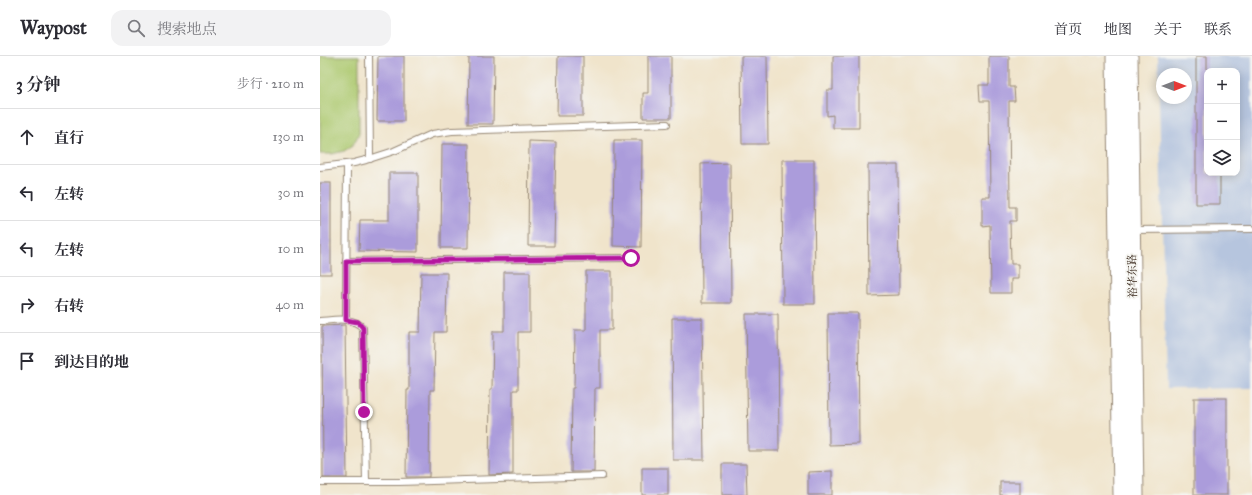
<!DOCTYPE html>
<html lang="zh">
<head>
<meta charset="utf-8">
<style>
	body { margin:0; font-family:"IM FELL Great Primer","Noto Serif SC",serif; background:#f2f2f3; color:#2b2b33 }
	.controls { position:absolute; right:12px; top:12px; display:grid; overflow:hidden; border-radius:8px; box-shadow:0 2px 10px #0003 }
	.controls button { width:36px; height:36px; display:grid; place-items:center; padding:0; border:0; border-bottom:1px solid #e1e1e2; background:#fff; color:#2b2b33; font:20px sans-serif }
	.compass { position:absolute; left:836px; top:12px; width:36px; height:36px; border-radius:50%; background:#fff; box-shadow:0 2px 10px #0003; rotate:90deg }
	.stop { position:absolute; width:12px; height:12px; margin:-9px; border:3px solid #b5179e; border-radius:50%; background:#fff }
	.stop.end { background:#b5179e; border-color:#fff; box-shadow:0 1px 4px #0008 }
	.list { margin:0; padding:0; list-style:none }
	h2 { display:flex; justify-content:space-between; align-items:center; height:52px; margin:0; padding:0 16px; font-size:17px }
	h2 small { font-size:13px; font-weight:400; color:#7c7c81 }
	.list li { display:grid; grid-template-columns:26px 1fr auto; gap:12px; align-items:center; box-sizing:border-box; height:56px; padding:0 16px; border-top:1px solid #e1e1e2 }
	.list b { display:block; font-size:15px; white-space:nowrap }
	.list em { font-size:13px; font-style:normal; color:#7c7c81 }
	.icon { flex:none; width:22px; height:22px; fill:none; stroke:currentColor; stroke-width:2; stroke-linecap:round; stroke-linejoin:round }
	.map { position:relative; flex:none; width:932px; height:439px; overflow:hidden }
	header { display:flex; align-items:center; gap:24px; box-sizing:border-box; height:56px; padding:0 20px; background:#fff; border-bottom:1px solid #e1e1e2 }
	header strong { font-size:19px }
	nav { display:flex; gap:22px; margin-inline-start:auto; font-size:14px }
	.search { width:280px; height:36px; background:#f2f2f3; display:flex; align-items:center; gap:10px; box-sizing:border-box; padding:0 14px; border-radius:12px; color:#7c7c81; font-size:15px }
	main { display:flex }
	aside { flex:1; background:#fff }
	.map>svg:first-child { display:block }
</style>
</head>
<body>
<header>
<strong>Waypost</strong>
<div class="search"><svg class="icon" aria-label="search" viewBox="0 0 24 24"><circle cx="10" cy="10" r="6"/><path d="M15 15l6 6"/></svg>搜索地点</div>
<nav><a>首页</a><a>地图</a><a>关于</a><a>联系</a></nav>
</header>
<main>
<aside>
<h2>3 分钟<small>步行 · 210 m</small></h2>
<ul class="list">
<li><svg class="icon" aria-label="ahead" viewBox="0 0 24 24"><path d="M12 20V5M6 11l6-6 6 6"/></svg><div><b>直行</b></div><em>130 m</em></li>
<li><svg class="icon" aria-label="left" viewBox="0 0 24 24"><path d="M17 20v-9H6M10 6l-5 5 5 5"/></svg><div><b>左转</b></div><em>30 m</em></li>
<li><svg class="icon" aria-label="left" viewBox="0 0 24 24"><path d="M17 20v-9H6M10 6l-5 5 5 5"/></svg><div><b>左转</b></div><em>10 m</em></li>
<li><svg class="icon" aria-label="right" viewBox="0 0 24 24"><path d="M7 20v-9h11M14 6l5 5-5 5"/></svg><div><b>右转</b></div><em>40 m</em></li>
<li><svg class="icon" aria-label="arrive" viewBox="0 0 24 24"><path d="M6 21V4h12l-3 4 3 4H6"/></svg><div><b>到达目的地</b></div></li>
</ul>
</aside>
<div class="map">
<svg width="932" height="439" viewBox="0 0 932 439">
	<rect width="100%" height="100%" fill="#f6f6f2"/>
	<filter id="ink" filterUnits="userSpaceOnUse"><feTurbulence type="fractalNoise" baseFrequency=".025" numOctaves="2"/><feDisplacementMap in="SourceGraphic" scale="8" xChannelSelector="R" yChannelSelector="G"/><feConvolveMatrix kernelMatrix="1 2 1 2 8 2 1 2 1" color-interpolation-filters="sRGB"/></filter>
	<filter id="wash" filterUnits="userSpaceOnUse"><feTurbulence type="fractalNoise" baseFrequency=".012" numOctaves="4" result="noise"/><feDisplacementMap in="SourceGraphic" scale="16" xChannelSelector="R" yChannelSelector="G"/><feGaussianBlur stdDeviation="0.9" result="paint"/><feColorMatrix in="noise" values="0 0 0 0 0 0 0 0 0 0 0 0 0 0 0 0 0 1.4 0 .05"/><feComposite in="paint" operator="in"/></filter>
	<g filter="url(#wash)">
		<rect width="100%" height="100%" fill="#f0e4cb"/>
		<!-- industrial -->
		<path fill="#b6c5de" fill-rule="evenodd" d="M838,0H932V332L846,333ZM887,15H917V117H887ZM842,18H866V42H842Z"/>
		<!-- green -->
		<polygon fill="#adc96f" stroke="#747a46" points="0,0 39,0 39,78 32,90 24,95 12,98 0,98"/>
		<g id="blocks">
			<!-- building -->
			<g fill="#ab9cdb">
				<polygon points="58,0 84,0 84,65 57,65"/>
				<polygon points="149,0 174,0 173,68 148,68"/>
				<polygon points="238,0 263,0 263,60 237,60"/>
				<polygon points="328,0 351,0 351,62 323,62 323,37 328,37"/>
				<polygon points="421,0 447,0 448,88 422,88"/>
				<polygon points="513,0 539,0 539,72 513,72 513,59 507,60 507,34 513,34"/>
				<polygon points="669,0 689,0 689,31 694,31 695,45 689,45 690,151 696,151 696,165 690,165 691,208 698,208 698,223 691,223 691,237 671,237 670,169 662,170 662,141 670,141 669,45 660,45 659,29 669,29"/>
				<polygon points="876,0 887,0 887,117 900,117 900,148 876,148"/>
				<polygon points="294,84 322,84 321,191 293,190"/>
				<polygon points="209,85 236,86 234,190 208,190"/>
				<polygon points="122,88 149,88 148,192 121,192"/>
				<polygon points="462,104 494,104 495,248 463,248"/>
				<polygon points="410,107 411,247 382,247 381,108"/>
				<polygon points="548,109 578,109 579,239 549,240"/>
				<polygon points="69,117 98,117 98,196 39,195 40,164 69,164"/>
				<rect x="0" y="127" width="11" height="91"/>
				<polygon points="266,215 292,215 292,274 280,274 280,332 275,332 274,416 251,416 252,332 254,332 255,274 266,274"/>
				<polygon points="184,216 210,216 210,276 198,276 198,334 193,334 193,418 169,419 170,333 172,333 173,275 184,275"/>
				<polygon points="101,217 127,217 126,276 115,276 114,334 110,334 109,421 86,421 87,334 89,334 89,276 100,276"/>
				<polygon points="508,257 538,257 539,388 509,389"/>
				<polygon points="426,258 458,258 459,395 428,395"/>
				<polygon points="352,262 382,262 384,404 353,404"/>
				<polygon points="25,269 27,422 3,422 2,270"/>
				<rect x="874" y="342" width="33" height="97"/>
				<polygon points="402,408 426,408 427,439 402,439"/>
				<rect x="322" y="412" width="26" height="27"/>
				<polygon points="512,415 512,439 488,439 488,416"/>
				<rect x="680" y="426" width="20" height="13"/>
			</g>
		</g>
	</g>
	<g filter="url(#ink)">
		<use href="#blocks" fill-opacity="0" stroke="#968774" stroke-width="1"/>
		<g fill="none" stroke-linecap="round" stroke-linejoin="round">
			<defs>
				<g id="lane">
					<polyline points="49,0 50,103"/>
					<polyline points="0,111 34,107 46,104 74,95 112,78 132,75 347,68"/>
					<polyline points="812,174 932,173"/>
					<polyline points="26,205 311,202"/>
					<polyline points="26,264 27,108"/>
					<path d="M0,265C15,264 32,260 43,272L46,426"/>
					<polyline points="0,426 79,426 282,420"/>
				</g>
				<g id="secondary">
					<polyline points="795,0 802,439"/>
					<polyline points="809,0 815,439"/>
				</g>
			</defs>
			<!-- lane casing -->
			<use href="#lane" stroke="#968774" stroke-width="8"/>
			<!-- secondary casing -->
			<use href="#secondary" stroke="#968774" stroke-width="19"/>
			<!-- lane -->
			<use href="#lane" stroke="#fff" stroke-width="6"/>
			<!-- secondary -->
			<use href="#secondary" stroke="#fff" stroke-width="17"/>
		</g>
	</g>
	<g fill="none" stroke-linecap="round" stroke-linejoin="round" filter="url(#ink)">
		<!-- route -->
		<polyline stroke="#b5179e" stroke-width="5" points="44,356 43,272 38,266 26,264 26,205 311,202"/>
	</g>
	<g text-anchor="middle" stroke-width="3.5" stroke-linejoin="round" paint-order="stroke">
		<!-- street labels -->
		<g font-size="11" fill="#3b2a1e" stroke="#f6f6f2">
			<text transform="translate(812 220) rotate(-91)" y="4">裕华东路</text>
		</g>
	</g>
</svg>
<div class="controls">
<button>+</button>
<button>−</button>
<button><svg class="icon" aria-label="layers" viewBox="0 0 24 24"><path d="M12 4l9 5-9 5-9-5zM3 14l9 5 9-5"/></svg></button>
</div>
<svg class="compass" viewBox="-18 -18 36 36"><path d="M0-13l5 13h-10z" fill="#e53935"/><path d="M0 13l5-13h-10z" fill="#7c7c81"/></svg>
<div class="stop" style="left:311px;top:202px"></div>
<div class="stop end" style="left:44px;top:356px"></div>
</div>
</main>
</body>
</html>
